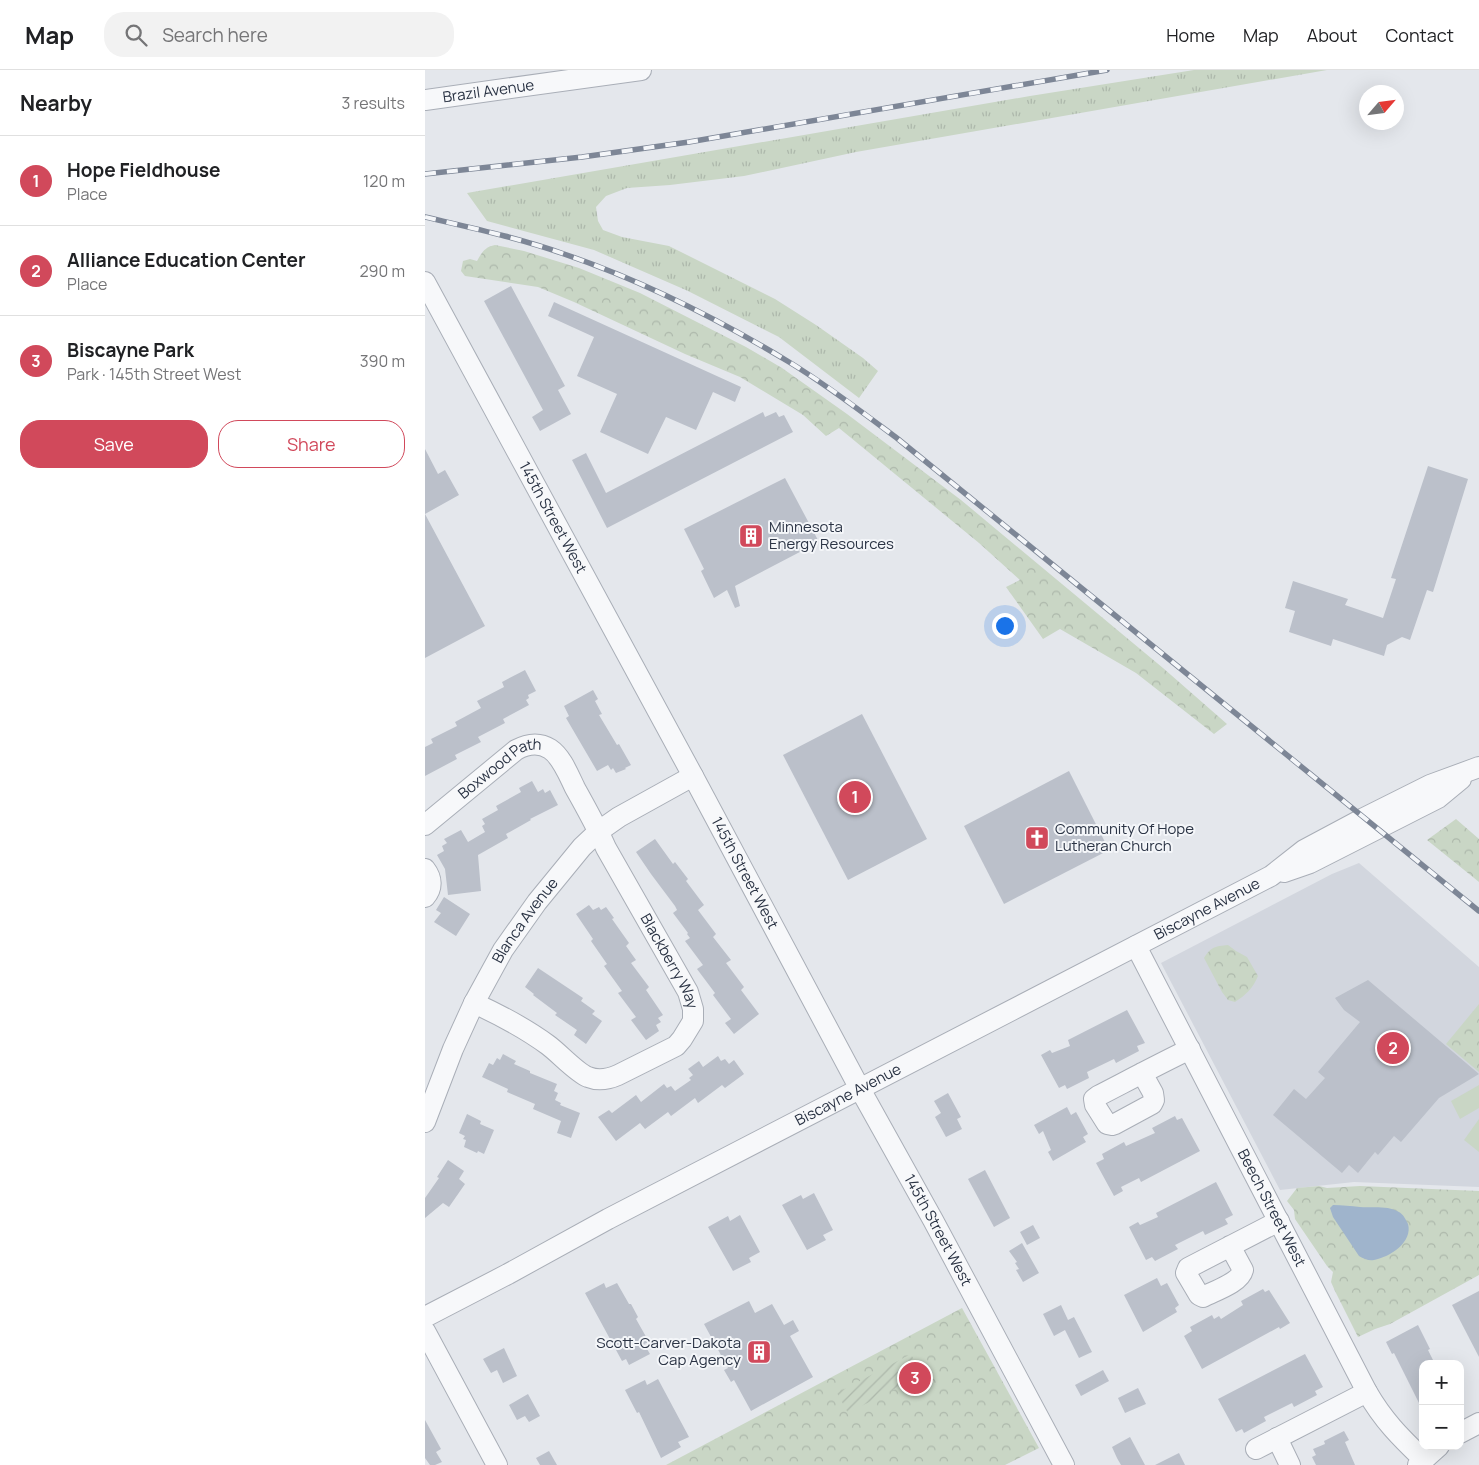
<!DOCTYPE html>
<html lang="en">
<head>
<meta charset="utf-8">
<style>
	body { margin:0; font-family:Manrope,sans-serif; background:#f2f2f2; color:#202124 }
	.controls { position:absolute; right:15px; bottom:15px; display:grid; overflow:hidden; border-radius:10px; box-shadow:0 5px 20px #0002 }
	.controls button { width:45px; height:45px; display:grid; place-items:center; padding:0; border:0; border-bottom:1px solid #e0e0e0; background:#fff; color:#202124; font:25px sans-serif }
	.compass { position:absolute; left:934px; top:15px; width:45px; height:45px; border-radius:50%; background:#fff; box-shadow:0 5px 20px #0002; rotate:62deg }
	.you { position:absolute; left:579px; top:555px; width:18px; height:18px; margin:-12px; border:4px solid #fff; border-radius:50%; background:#1a73e8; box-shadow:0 0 0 8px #1a73e833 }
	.badge { display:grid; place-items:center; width:32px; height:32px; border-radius:50%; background:#d1495b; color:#fff; font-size:16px; font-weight:700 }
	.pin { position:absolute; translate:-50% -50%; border:2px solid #fff; box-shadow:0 1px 5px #0006 }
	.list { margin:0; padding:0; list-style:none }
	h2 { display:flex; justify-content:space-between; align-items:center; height:65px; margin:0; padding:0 20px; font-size:21px }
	h2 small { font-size:16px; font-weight:400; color:#757577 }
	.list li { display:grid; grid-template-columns:32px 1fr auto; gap:15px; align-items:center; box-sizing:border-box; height:90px; padding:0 20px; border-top:1px solid #e0e0e0 }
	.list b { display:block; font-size:19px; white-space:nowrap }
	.list p { margin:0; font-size:16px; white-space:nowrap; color:#757577 }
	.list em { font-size:16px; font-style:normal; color:#757577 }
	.actions { display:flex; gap:10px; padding:15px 20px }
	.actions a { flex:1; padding:11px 0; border:1px solid #d1495b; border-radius:20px; text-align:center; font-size:18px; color:#d1495b }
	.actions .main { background:#d1495b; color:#fff }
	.icon { flex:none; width:28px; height:28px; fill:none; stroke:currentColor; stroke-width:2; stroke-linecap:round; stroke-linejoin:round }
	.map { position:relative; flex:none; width:1054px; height:1395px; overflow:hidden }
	header { display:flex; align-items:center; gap:30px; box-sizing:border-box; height:70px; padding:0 25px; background:#fff; border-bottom:1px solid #e0e0e0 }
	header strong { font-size:24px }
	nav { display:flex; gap:28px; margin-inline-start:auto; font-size:18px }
	.search { width:350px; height:45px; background:#f2f2f2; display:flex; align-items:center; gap:12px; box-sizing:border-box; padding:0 18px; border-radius:20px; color:#757577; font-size:19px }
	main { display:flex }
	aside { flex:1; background:#fff }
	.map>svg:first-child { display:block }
</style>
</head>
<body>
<header>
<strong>Map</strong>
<div class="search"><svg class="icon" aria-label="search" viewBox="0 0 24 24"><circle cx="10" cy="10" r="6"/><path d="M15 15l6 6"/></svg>Search here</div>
<nav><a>Home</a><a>Map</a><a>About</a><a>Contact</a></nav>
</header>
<main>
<aside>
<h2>Nearby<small>3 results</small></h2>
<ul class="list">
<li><span class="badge">1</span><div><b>Hope Fieldhouse</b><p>Place</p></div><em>120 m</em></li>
<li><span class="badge">2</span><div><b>Alliance Education Center</b><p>Place</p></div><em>290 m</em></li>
<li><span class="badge">3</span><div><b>Biscayne Park</b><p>Park · 145th Street West</p></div><em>390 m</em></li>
</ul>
<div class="actions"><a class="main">Save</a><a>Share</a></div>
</aside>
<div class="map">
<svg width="1054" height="1395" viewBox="0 0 1054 1395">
	<defs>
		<pattern id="grass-tufts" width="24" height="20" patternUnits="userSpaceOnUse" patternTransform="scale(1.25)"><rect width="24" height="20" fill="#c9d6c5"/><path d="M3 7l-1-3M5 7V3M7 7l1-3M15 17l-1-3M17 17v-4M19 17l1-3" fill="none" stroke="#adb8ab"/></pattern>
		<pattern id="forest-crowns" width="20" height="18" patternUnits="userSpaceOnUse" patternTransform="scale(1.25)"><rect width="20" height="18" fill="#c9d6c5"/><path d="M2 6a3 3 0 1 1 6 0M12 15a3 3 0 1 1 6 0" fill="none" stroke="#adb8ab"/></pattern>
		<pattern id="garden-furrows" width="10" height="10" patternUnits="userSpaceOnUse" patternTransform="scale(1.25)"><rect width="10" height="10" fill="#c9d6c5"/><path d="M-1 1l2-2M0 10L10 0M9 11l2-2" fill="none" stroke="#adb8ab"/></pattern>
	</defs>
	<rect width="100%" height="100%" fill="#e4e7ec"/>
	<!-- built -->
	<polygon fill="#d2d6de" points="934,793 1054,897 1054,1117 929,1112 855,1120 736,893 907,804"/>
	<!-- grass -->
	<polygon fill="url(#grass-tufts)" points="769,0 902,0 431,82 319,106 245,115 202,118 181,126 171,137 173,151 178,160 197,167 244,176 350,229 391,255 438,288 453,301 434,328 354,267 263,221 169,180 62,151 42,123 605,26"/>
	<!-- forest -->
	<g fill="url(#forest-crowns)">
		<path d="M70,175L99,181L154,198L215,223L321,277L357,298L422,344L536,430L738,598L802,654L789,664L711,603L635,559L618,569L581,517L595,510L554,473L414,358L401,366L378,345L315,307L260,284L149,232L113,217L40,206L36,201L38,191L45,189L52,191C57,182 60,177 70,175Z"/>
		<polygon points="1031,749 1054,769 1054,812 1002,770"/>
		<path d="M803,875L811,881L822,887L833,906C828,918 821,925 810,932L803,930L797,922L779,888C786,877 790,876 803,875Z"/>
		<polygon points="1054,934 1054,1002 1021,974"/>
		<polygon points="894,1116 902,1118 935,1116 1054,1121 1054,1205 965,1254 950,1259 933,1267 910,1221 906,1212 908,1202 902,1196 870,1149 869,1140 862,1131 872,1118"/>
		<polygon points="537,1238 614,1378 580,1395 241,1395"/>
	</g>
	<!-- garden -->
	<polygon fill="url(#garden-furrows)" points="486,1284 497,1305 423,1343 412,1323"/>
	<!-- pitch -->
	<g fill="#c9d6c5">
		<polygon points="1054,1015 1054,1038 1035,1049 1026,1031"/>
		<polygon points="1054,1049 1054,1082 1039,1070"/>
	</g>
	<!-- water -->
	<path fill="#9fb4cc" d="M908,1135C917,1135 926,1136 935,1137C947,1138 963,1135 974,1142C978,1144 981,1150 983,1154C988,1172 965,1187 949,1190C944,1191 939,1189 934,1186L908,1147L905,1138Z"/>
	<!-- building -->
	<g fill="#bbc0ca">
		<polygon points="86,216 140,316 133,320 146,344 115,361 107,347 118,340 59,231"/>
		<polygon points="129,232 316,317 310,332 288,322 271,360 241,347 223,384 175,362 192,324 152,306 169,267 123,246"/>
		<polygon points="338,342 340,347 351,342 354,347 359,345 368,362 182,458 147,390 161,383 181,423"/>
		<polygon points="0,379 13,404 20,400 34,425 0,444 60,556 0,588"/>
		<polygon points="1003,396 1043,409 1008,522 1002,520 985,570 977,567 962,575 959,586 908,569 906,576 864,562 870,541 860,538 868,511 923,529 920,535 958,548 971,509 966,508"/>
		<polygon points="360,408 394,472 310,516 315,536 310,538 302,520 289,528 276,501 279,499 259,459"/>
		<polygon points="100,600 111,621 103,625 104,628 101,630 104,635 78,649 80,653 53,667 56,672 30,685 32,689 0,706 0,677 8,673 6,669 32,656 30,652 56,638 52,631 79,617 77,612"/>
		<polygon points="168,620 173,629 170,631 177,644 174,645 192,675 194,674 206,695 200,698 201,699 191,703 188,698 186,700 183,695 172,701 141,648 144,646 139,636"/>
		<polygon points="437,644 502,769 423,810 358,685"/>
		<polygon points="644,701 684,780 579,834 539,756"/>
		<polygon points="107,711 113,722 118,719 120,723 125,720 133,735 105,749 106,750 81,764 83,768 53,785 56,821 23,825 20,799 12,785 19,781 17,776 22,773 19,769 36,760 43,772 60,762 57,756 60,754 57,749 73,740 71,736 96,722 94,718"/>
		<polygon points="230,769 248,794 250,792 263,809 261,811 279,835 273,840 291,864 288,867 306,890 301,893 319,917 316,920 334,944 309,964 300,953 306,949 288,925 290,923 272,899 278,895 260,871 265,868 262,864 263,863 248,843 252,840 250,836 226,804 211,782"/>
		<polygon points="19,827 45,844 31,866 9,852 16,843 11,840"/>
		<polygon points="164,835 168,840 174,837 176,840 181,837 189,848 187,849 204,873 201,876 211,890 206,893 224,917 221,920 238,945 233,948 236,952 231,955 234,961 221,970 206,950 211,947 193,923 197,921 179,896 182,894 166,871 168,869 151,844"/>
		<polygon points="113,898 158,928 156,931 170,941 167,944 177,951 161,974 149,965 152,960 130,945 132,943 108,925 109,924 100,917"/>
		<polygon points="943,910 1054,1004 1014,1028 976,1072 969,1066 953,1085 950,1082 933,1103 924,1095 917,1103 848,1045 869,1019 881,1029 900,1008 893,1002 935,952 919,940 910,928"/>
		<polygon points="702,940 720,973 712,976 714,981 691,993 689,989 662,1002 664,1008 642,1019 640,1015 634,1018 616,985 625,980 627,983 645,976 643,970"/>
		<polygon points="78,984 91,991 89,994 105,1001 105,1003 132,1014 129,1021 133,1023 130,1030 136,1033 135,1035 155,1043 146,1068 132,1063 136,1051 108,1039 110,1034 82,1022 83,1019 57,1007 64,993 68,995 72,988 75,990"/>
		<polygon points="293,986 296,991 300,989 304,994 309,990 319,1004 300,1018 297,1015 273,1033 270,1028 246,1046 243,1042 220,1059 215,1053 191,1071 173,1047 184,1040 187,1043 211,1025 216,1032 239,1014 242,1018 246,1016 250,1021 266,1010 264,1008 268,1005 263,999 274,991 278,997"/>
		<polygon points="523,1023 536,1047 532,1049 537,1059 521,1067 510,1047 516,1043 509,1031"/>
		<polygon points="642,1037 646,1045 651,1042 663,1064 658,1067 661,1072 628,1091 623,1082 626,1080 618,1061 614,1064 609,1055"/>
		<polygon points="42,1044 56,1051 55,1054 69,1060 59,1084 53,1081 52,1083 39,1077 41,1070 38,1069 40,1066 34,1063"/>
		<polygon points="750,1046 752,1050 757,1048 775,1081 716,1112 714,1108 696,1117 698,1121 689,1126 671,1093 679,1089 677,1084 699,1072 701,1076 730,1063 727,1058"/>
		<polygon points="23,1090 39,1101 34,1109 40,1114 24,1137 18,1133 0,1148 0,1128 14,1108 12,1107"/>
		<polygon points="560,1100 585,1148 569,1157 543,1109"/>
		<polygon points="791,1112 808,1145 800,1149 803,1154 780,1165 778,1161 750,1175 753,1179 730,1191 727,1187 721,1190 704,1157 713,1152 715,1155 733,1147 731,1143"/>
		<polygon points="389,1123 408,1160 398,1165 401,1170 382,1180 357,1135 376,1125 378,1129"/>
		<polygon points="315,1145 335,1182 324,1188 326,1192 308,1201 283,1157 303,1146 305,1151"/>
		<polygon points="608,1155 615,1168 602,1175 595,1162"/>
		<polygon points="597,1173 614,1203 598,1212 591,1200 594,1199 590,1193 592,1192 584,1181"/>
		<polygon points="732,1208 736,1216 742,1213 754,1235 750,1238 752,1242 718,1262 699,1225"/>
		<polygon points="179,1213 181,1218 192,1213 204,1234 206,1234 213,1247 211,1249 224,1272 219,1274 225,1284 204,1295 201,1289 197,1291 160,1223"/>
		<polygon points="838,1219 840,1222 844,1220 865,1253 855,1259 854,1257 777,1299 759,1266 767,1261 765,1257 787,1245 789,1249 794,1246 796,1249 818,1235 816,1231"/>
		<polygon points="1054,1221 1054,1287 1027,1235"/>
		<polygon points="324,1231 330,1243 347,1234 359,1255 368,1250 374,1261 365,1266 388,1307 326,1341 309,1310 306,1312 299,1300 303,1298 279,1254"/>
		<polygon points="636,1235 643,1250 649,1247 667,1282 654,1288 640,1260 629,1266 618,1244"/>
		<polygon points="993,1255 1005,1279 1003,1280 1010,1294 998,1294 998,1341 969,1283 967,1284 961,1272"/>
		<polygon points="79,1278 92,1306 78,1313 72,1300 66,1303 58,1289"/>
		<polygon points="880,1284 898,1317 890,1321 892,1325 869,1337 867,1333 839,1347 841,1351 819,1363 817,1359 811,1362 793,1329"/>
		<polygon points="678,1300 684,1311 656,1326 650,1315"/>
		<polygon points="233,1309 264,1367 253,1372 256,1377 236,1388 214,1342 212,1343 200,1320 220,1310 222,1315"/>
		<polygon points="713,1318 721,1334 700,1343 693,1328"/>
		<polygon points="103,1324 115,1346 104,1352 100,1346 92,1350 84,1335"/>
		<polygon points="0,1350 16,1379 11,1382 17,1392 10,1395 5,1395 0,1388"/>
		<polygon points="919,1361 924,1370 920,1372 930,1395 891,1395 887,1387 891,1385 888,1379 900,1374 899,1371"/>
		<polygon points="705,1367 720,1395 696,1395 692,1388 687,1377"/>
		<polygon points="124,1381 132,1395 115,1395 111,1388"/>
		<polygon points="754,1383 760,1395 730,1395"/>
	</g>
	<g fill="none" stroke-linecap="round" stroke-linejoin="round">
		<defs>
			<g id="minor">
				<path id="s1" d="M0,30L216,0"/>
				<path id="s2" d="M0,212L268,706L435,1019L508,1150L639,1395"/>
				<path id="s3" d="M0,755L91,680C102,674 114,672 125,679C137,687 144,706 150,718C161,738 172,757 181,778L263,922L268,939V951L257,969L251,976L193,1005C184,1009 173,1011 163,1007C152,1003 134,983 123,975C100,958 75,945 49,933"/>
				<path d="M0,799C7,808 8,818 0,827"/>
				<polyline points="859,802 885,793 1013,728 1036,709"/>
				<path id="s4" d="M711,876L942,1322C958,1350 975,1367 998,1389"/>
				<path d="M717,1003L728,1023L729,1030L727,1034L690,1054L687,1055L682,1054L670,1035L669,1029L673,1026C704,1010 734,994 765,979"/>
				<path id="s5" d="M0,1052L28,979L49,933L78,880L112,832L157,777L174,761L194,747L268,706"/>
				<path d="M805,1176L818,1200C815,1213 789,1221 778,1227L774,1225L761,1203L763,1198L854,1151"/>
				<path id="s6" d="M0,1247L83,1204L183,1149L846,806L879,780L939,748L1005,715L1054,697"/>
				<polyline points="0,1261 72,1395"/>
				<polyline points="1035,1363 1054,1353"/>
				<polyline points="852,1368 865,1395"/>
				<polyline points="831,1379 942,1322"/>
				<polyline points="993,1395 1014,1376"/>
			</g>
		</defs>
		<!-- minor casing -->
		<use href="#minor" stroke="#a9aeb7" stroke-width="22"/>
		<!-- minor -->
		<use href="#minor" stroke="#f7f8fa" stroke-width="20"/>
		<defs>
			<g id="rail">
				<polyline points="0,104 157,87 264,72 682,0"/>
				<path d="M0,147C47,158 94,168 139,184C218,211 293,249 364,292C402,315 437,342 473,369L1054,841"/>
			</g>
		</defs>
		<!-- rail casing -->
		<use href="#rail" stroke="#7d8696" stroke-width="5.5"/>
		<!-- rail -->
		<use href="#rail" stroke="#f4f6f9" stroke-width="4" stroke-dasharray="11" stroke-linecap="butt"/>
	</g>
	<!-- icons -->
	<defs>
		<symbol id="building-square" viewBox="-11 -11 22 22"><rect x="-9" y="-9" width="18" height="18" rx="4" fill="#d1495b" stroke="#f4f6f9"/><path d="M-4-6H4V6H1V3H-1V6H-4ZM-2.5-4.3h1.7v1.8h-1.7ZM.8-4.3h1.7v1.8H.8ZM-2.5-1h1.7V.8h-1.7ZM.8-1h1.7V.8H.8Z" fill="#fff"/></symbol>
		<symbol id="church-square" viewBox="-11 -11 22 22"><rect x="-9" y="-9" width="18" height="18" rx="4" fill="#d1495b" stroke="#f4f6f9"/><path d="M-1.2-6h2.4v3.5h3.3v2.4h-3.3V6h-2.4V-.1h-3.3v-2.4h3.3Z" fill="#fff"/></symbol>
	</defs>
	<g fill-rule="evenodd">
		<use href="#building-square" x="312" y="452" width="28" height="28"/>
		<use href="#church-square" x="598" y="754" width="28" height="28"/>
		<use href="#building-square" x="320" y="1268" width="28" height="28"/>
	</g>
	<g text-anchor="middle" stroke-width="4" stroke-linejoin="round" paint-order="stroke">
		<!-- street labels -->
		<g font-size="15" fill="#2b3445" stroke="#f4f6f9">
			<text dy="5" stroke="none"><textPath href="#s1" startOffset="64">Brazil Avenue</textPath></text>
			<text dy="5" stroke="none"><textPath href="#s2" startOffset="268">145th Street West</textPath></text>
			<text dy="5" stroke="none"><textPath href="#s3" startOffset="95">Boxwood Path</textPath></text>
			<text dy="5" stroke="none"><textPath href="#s2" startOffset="672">145th Street West</textPath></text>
			<text dy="5" stroke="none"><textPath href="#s6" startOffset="882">Biscayne Avenue</textPath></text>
			<text dy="5" stroke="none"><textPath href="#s5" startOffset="226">Blanca Avenue</textPath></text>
			<text dy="5" stroke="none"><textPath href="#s3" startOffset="398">Blackberry Way</textPath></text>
			<text dy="5" stroke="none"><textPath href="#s6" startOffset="478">Biscayne Avenue</textPath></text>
			<text dy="5" stroke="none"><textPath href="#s4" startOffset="295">Beech Street West</textPath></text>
			<text dy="5" stroke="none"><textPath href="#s2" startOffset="1078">145th Street West</textPath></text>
		</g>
		<!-- poi labels -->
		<g font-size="15" fill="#2b3445" stroke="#f4f6f9" text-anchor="start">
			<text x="344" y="462">Minnesota<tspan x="344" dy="17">Energy Resources</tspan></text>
			<text x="630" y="764">Community Of Hope<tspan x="630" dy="17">Lutheran Church</tspan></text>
			<text x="316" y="1278" text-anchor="end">Scott-Carver-Dakota<tspan x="316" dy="17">Cap Agency</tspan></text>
		</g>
	</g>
</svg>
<div class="controls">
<button>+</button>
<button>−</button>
</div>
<svg class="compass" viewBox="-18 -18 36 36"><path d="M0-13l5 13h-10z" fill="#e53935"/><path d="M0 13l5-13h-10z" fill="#757577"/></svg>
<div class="you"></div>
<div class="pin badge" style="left:430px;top:727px">1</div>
<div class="pin badge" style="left:968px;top:978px">2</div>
<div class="pin badge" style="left:490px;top:1308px">3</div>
</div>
</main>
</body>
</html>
